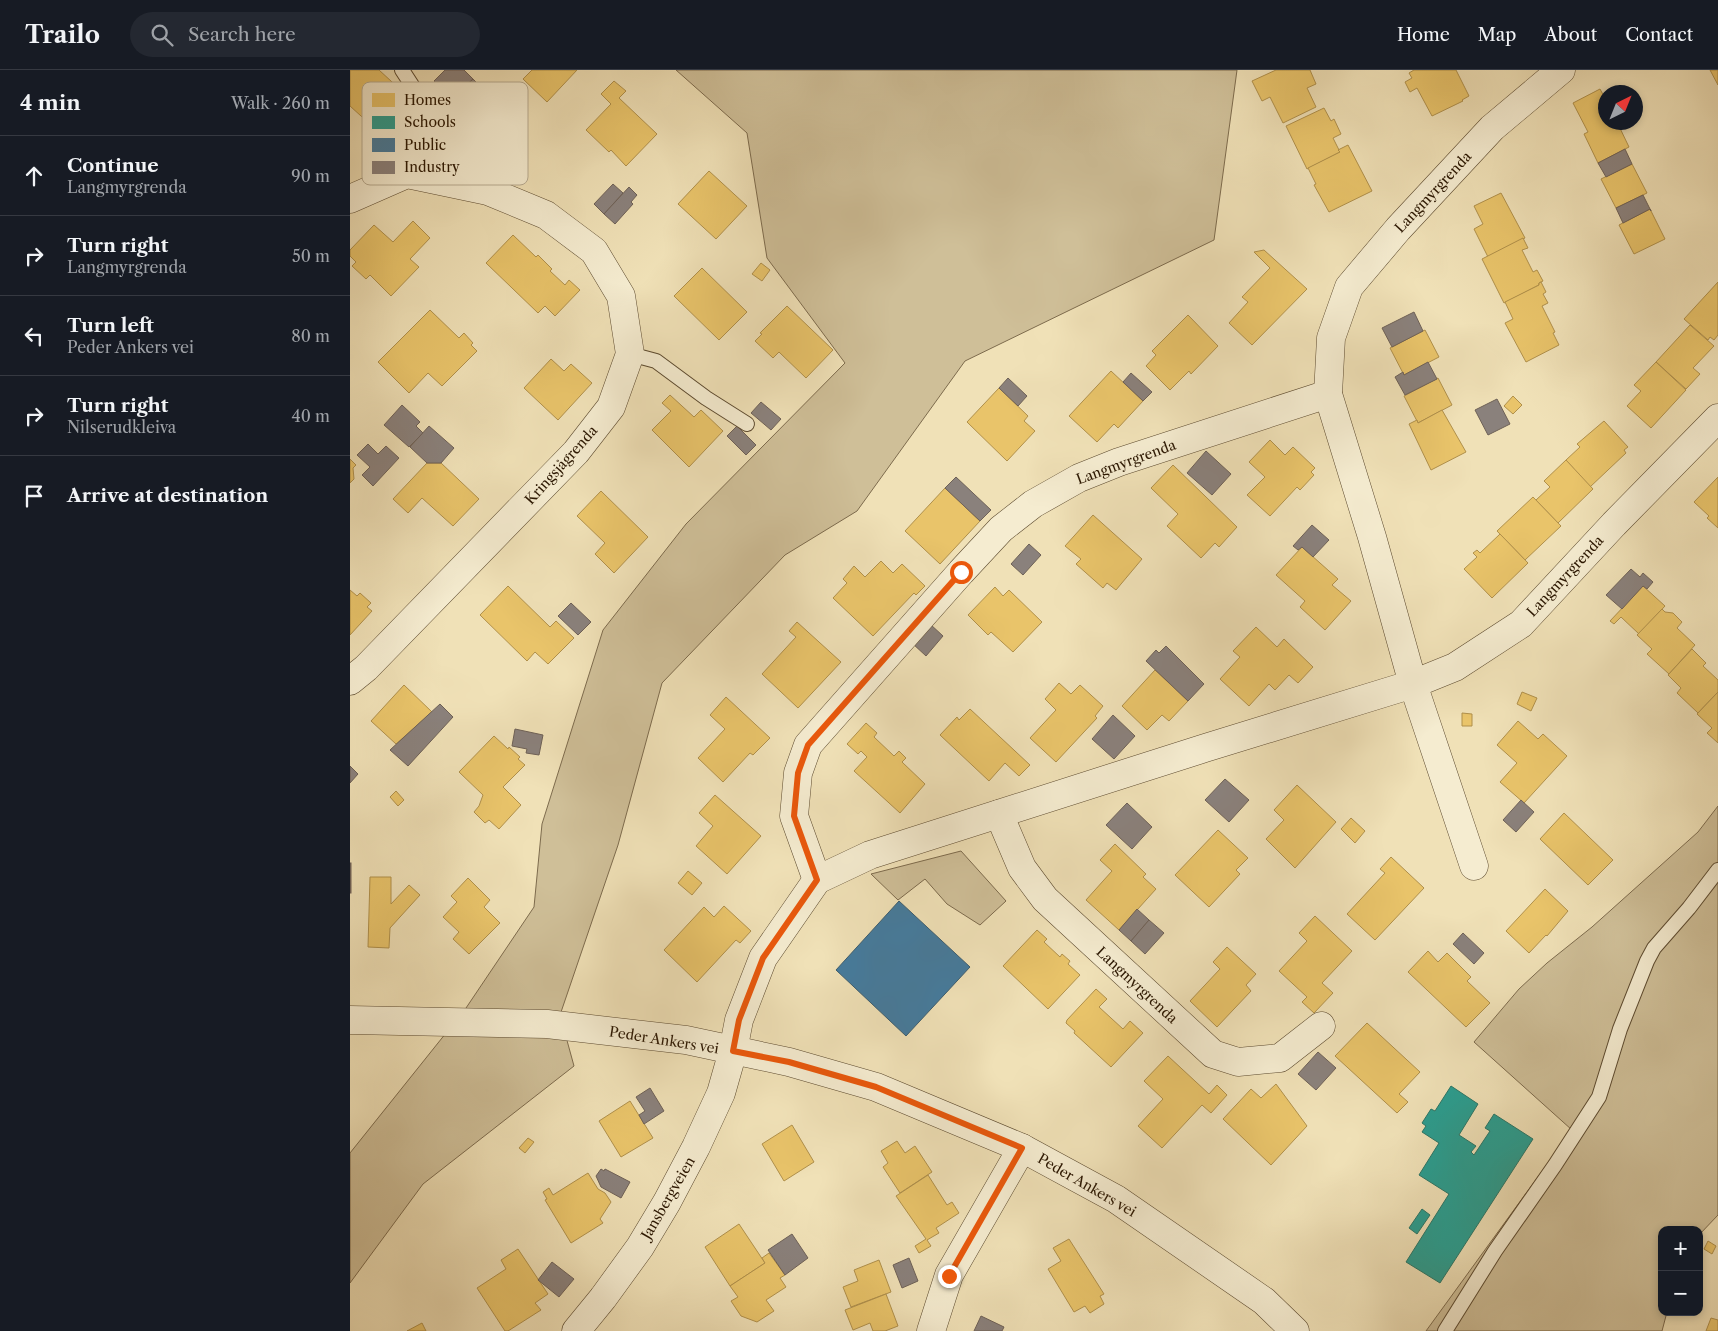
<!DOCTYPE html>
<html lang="en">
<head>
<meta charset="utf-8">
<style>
	body { margin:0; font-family:"Libre Caslon Text",serif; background:#242831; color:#f1f3f6 }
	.controls { position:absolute; right:15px; bottom:15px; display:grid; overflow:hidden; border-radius:10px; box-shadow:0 2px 8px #0003 }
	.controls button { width:45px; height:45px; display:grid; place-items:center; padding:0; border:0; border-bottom:1px solid #363941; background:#171b24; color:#f1f3f6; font:25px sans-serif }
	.compass { position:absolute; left:1248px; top:15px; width:45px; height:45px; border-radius:50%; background:#171b24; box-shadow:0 2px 8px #0003; rotate:43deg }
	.stop { position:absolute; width:15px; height:15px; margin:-11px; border:4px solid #ea580c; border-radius:50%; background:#fff }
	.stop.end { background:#ea580c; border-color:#fff; box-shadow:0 1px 5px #0008 }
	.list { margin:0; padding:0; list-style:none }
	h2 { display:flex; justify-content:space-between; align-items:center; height:65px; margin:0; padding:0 20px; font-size:21px }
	h2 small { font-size:16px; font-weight:400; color:#9ea1a6 }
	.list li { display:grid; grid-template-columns:32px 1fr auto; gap:15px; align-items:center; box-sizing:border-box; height:80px; padding:0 20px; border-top:1px solid #363941 }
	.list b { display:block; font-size:19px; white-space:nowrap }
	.list p { margin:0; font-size:16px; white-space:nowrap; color:#9ea1a6 }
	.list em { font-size:16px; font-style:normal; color:#9ea1a6 }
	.icon { flex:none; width:28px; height:28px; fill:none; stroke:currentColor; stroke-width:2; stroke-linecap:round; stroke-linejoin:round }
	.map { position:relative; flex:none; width:1368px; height:1261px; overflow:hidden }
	header { display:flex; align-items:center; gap:30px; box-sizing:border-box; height:70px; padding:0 25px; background:#171b24; border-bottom:1px solid #363941 }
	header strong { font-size:24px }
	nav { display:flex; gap:28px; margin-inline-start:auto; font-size:18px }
	.search { width:350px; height:45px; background:#242831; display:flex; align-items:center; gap:12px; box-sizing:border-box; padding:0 18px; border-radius:28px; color:#9ea1a6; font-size:19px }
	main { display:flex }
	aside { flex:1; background:#171b24 }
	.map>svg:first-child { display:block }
</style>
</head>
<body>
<header>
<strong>Trailo</strong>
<div class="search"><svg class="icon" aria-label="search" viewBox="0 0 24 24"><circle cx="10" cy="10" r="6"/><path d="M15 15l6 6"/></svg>Search here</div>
<nav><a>Home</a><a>Map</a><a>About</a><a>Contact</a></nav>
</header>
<main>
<aside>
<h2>4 min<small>Walk · 260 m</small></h2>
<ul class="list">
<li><svg class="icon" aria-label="ahead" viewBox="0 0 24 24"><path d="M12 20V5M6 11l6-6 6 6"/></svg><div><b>Continue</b><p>Langmyrgrenda</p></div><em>90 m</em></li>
<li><svg class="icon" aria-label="right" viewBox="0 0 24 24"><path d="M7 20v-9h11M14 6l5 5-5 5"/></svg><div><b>Turn right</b><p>Langmyrgrenda</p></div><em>50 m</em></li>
<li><svg class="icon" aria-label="left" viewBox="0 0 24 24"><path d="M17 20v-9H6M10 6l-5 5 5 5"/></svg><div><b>Turn left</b><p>Peder Ankers vei</p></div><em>80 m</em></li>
<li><svg class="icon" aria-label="right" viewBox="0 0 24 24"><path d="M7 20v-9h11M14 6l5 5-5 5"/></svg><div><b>Turn right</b><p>Nilserudkleiva</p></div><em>40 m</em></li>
<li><svg class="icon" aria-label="arrive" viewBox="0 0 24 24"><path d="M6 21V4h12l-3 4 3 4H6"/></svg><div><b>Arrive at destination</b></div></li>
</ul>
</aside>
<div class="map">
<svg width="1368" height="1261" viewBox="0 0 1368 1261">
	<rect width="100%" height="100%" fill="#f0e1b7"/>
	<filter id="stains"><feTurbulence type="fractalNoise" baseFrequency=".004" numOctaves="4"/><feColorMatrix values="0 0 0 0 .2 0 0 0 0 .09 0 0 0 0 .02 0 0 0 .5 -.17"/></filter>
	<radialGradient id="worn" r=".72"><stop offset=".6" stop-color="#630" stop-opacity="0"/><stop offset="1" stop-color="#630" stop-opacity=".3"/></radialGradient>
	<!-- green -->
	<g fill="#cfbf98" stroke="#7d6b4d">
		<polygon points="326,0 887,0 864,170 615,291 507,441 435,485 312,613 268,775 210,945 224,996 73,1114 0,1213 0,1083 116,938 184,837 192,754 253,560 336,454 495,293 417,188 397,63"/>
		<polygon points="1368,736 1368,1145 1349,1165 1349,1160 1312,1160 1312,1242 1317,1242 1312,1261 1076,1261 1222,1060 1124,972 1169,919 1197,893 1242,857 1348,762"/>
		<polygon points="611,781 656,831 630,855 597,834 575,809 548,830 521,804"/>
	</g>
	<!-- homes -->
	<g fill="#e9c46a" stroke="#b0904b">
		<polygon points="0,0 29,0 54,23 22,56 0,36"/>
		<polygon points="182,0 227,0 197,32 173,9"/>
		<polygon points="926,0 960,0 966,14 957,18 966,37 933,53 920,27 912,31 902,11"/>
		<polygon points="1064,0 1106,0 1119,26 1112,30 1113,31 1082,46 1067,18 1060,22 1055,12 1062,8 1059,3"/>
		<polygon points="1360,0 1368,0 1368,15"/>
		<polygon points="264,11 276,21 269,28 307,64 276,96 261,80 259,82 236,60 261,34 251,24"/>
		<polygon points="1250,19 1256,30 1256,52 1267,52 1279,77 1248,93 1234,64 1238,62 1223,33"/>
		<polygon points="974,38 981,51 984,49 991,64 983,68 990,82 957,99 936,56"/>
		<polygon points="998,75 1022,121 979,142 964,115 966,114 958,98 990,82 988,80"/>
		<polygon points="1282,94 1297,123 1266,138 1251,109"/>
		<polygon points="359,101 397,136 366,169 328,134"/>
		<polygon points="1151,123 1175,168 1138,187 1124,159 1133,154 1124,136"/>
		<polygon points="1300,139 1315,169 1284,184 1269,155"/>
		<polygon points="63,151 80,168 60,189 69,197 41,226 20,205 16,209 2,196 6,192 0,186 0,180 24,155 43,172"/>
		<polygon points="163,165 186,187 188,185 202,199 200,201 215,215 219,210 230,220 205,246 195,236 188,243 136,193"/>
		<polygon points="1173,168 1178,178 1172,180 1183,202 1187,200 1193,211 1189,213 1189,215 1154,233 1132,189"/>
		<polygon points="914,180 957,219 902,275 879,253 898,232 892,227 920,198 904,182"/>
		<polygon points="411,193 420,200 412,211 402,204"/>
		<polygon points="352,198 397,242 369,270 324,226"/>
		<polygon points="1191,212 1196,222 1193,224 1198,233 1192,236 1205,262 1203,263 1209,275 1176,292 1155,253 1163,249 1155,232 1189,215 1189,213"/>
		<polygon points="1368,212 1368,265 1364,270 1360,267 1358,270 1334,249"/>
		<polygon points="437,236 483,280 456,308 429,282 423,288 405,271 412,264 410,263"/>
		<polygon points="80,240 109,268 114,263 123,273 121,275 127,281 92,316 78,303 59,323 28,292"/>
		<polygon points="838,245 868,276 841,304 839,301 820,320 796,296 806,285 802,281"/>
		<polygon points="1340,255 1364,276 1343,298 1350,304 1336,319 1306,292"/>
		<polygon points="1075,260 1089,287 1054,305 1040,278"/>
		<polygon points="201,289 214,301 221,294 242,313 208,350 174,318"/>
		<polygon points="1306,292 1336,320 1301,358 1277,336 1291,321 1284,315"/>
		<polygon points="761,301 793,331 768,358 764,354 747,372 719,346"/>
		<polygon points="1088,308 1102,335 1068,353 1054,326"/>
		<polygon points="649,318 678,346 674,351 685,361 657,391 617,352"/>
		<polygon points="320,325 344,347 351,340 373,361 339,397 302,360 321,341 312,333"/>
		<polygon points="1163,326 1172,335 1163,344 1154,336"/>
		<polygon points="1092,340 1116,382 1081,400 1059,354 1067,350 1068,353"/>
		<polygon points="1254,351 1278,377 1274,380 1276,383 1240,417 1216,390 1230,377 1227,374"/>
		<polygon points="920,370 935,385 943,377 965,398 961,402 964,405 950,420 947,417 920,446 897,425 915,407 899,392"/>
		<polygon points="0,389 6,395 3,398 4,409 0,413"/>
		<polygon points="1216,390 1243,419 1208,453 1186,430 1200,417 1194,411"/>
		<polygon points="77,393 91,393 129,429 103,456 72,428 58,443 43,429"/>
		<polygon points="823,395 887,457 869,477 865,473 851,488 817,456 828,444 801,418"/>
		<polygon points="1368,407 1368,458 1357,448 1359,446 1344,432"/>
		<polygon points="595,418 630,451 590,494 555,461"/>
		<polygon points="251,421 298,467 264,503 245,484 255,473 227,446"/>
		<polygon points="1183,427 1211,456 1175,490 1147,461"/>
		<polygon points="743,445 792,489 766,520 757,513 753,518 726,494 731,489 715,476"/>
		<polygon points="1150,464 1178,493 1142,528 1114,499 1127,487 1123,483 1127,480 1130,483"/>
		<polygon points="952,477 988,509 982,515 1001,531 975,560 950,537 955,531 926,505"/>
		<polygon points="531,491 543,503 552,494 575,516 566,525 564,523 523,566 483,528 497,513 493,509 504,496 515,507"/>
		<polygon points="158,516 200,557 206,551 224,568 198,594 185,582 177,591 130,545"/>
		<polygon points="1293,516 1315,536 1289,564 1271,547 1264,554 1260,551"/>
		<polygon points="645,517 653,526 659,520 692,552 663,582 641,562 638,565 618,545"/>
		<polygon points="0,520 7,526 10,523 21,533 17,537 22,541 0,565"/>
		<polygon points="1312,539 1315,542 1323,543 1332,552 1327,558 1345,575 1319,604 1297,584 1302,579 1287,565"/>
		<polygon points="447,552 491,592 448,638 412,604 446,567 439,561"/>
		<polygon points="906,557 927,577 934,569 963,597 948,613 939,605 925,620 919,614 899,636 870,609 890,587 883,581"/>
		<polygon points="1342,579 1356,593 1353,596 1368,610 1368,622 1348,643 1327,623 1331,618 1318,605"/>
		<polygon points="805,600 838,631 819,651 812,645 797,660 772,636"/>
		<polygon points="709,613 721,624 730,615 753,636 745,646 747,648 706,692 680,668 706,640 695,629"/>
		<polygon points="54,615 82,642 46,674 21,651"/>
		<polygon points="1172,622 1187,628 1181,641 1167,634"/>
		<polygon points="1368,622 1368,673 1357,663 1362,658 1347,644"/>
		<polygon points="376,627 420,668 403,685 400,683 373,712 348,688 375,659 360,645"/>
		<polygon points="620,639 680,695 669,706 655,693 639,711 590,665 607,647 609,650"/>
		<polygon points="1112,643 1122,644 1122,656 1112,656"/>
		<polygon points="1168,651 1188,669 1193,664 1217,686 1174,733 1150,712 1167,693 1147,675"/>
		<polygon points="516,653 527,663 524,667 544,686 549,681 556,688 552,692 575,714 550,743 504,701 517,687 511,681 508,684 497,674"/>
		<polygon points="144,666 158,679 159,677 170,687 168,689 175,695 153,717 171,735 149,759 139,750 135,753 124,742 129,736 133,725 109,702"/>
		<polygon points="947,715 986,752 945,798 916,769 934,750 924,740"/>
		<polygon points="46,721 54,730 48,736 40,727"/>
		<polygon points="365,725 411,766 377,804 346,776 363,756 349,743"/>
		<polygon points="1214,743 1263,790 1238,815 1190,769"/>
		<polygon points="1001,748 1015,761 1005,773 991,759"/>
		<polygon points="868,760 898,788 886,800 890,804 859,837 825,805"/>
		<polygon points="765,774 796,804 793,807 806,819 769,860 736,830 762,801 750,790"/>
		<polygon points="1041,787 1074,818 1025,870 997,844 1035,803 1030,799"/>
		<polygon points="338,801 352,813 342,825 328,813"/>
		<polygon points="20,807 41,807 41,834 59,815 70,825 40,858 39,878 18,877"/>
		<polygon points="118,808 140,830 134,837 150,853 119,884 103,869 109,862 93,847 107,832 101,826"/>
		<polygon points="1195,819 1218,841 1197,866 1196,865 1179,883 1156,861"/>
		<polygon points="374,836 401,861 390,873 386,870 347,912 314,880 354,837 364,847"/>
		<polygon points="965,846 1002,881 972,913 983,923 964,943 952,932 957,927 929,901 957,871 949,863"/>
		<polygon points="687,860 697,869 694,872 710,887 712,884 720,891 718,894 730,905 698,939 653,896"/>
		<polygon points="877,877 906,904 896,915 901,921 867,957 840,931 870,899 863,892"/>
		<polygon points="1078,881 1088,892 1097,883 1121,907 1117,911 1140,933 1116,957 1058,902"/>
		<polygon points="746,919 757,929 749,937 773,959 780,951 793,963 761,997 724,963 725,961 716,953 717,950"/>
		<polygon points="1017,953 1070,1002 1049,1024 1058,1032 1047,1043 985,986"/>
		<polygon points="818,986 859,1024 867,1015 877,1025 861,1043 852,1035 812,1078 788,1056 813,1029 794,1011"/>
		<polygon points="926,1014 957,1056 921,1095 873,1049 901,1019 911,1028"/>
		<polygon points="280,1031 303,1068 271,1087 249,1051"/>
		<polygon points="442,1055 464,1092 434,1111 412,1074"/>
		<polygon points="178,1068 184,1072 175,1083 169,1078"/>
		<polygon points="547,1071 555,1083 565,1076 582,1102 550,1123 533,1097 538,1093 531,1081"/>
		<polygon points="238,1103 248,1119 255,1123 261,1132 250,1149 253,1153 221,1173 195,1130 197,1129 193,1122 199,1118 203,1125"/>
		<polygon points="578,1105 597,1135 602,1132 609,1143 586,1158 589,1163 577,1170 581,1176 569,1183 565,1176 576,1169 546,1126"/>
		<polygon points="389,1154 415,1193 380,1216 355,1177"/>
		<polygon points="719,1169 754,1224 750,1226 754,1234 740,1243 735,1236 724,1242 698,1199 711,1191 703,1178"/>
		<polygon points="1358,1171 1366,1176 1362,1184 1354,1179"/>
		<polygon points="168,1179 198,1224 185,1233 191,1240 158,1261 155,1261 127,1218 156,1199 151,1190"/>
		<polygon points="419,1183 435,1205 430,1208 436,1217 416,1230 424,1241 407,1252 391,1246 381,1231 388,1227 380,1216 415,1193 412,1188"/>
		<polygon points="529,1190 541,1222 501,1237 493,1217 508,1211 504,1200"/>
		<polygon points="536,1224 548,1256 535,1261 523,1261 520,1253 503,1260 495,1240"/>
		<polygon points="1361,1248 1368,1250 1368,1261 1356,1261"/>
		<polygon points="72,1253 76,1261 57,1261"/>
	</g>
	<!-- schools -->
	<g fill="#2a9d8f" stroke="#2a7565">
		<polygon points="1101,1016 1128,1034 1109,1065 1126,1076 1121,1082 1124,1085 1140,1061 1135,1058 1144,1044 1183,1069 1090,1213 1056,1192 1099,1124 1069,1105 1089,1073 1072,1062 1076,1056 1072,1053 1081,1039 1085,1041"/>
		<polygon points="1072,1139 1080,1145 1067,1164 1059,1158"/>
	</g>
	<!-- public -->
	<polygon fill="#457b9d" stroke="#3d5d6e" points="549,831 620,897 556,966 486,900"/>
	<!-- industry -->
	<g fill="#8a817c" stroke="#6e6157">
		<polygon points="95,0 114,0 123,9 102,29 84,11"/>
		<polygon points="123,9 132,18 112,39 102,29"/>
		<polygon points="1275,79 1282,94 1256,107 1248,93"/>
		<polygon points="263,114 273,123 254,144 244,134"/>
		<polygon points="279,117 287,125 281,132 283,134 265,154 254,144"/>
		<polygon points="1293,125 1301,141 1300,139 1273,153 1266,138"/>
		<polygon points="1064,242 1073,261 1042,277 1032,258"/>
		<polygon points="1078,292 1087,309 1055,325 1045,307 1053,302 1054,305"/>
		<polygon points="781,303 802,322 793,331 773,312"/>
		<polygon points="658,308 677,326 668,336 649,318"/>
		<polygon points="1147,329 1160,354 1138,365 1125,340"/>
		<polygon points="411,332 431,349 421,360 401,343"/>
		<polygon points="52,335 70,352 66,356 73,363 59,377 34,355"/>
		<polygon points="79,356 104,378 91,393 77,393 60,377"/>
		<polygon points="387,356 406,375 396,385 377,366"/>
		<polygon points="18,374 28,384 36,376 49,388 23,416 12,405 20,397 7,385"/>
		<polygon points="856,381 881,404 862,425 837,403"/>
		<polygon points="606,407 641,440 630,451 595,418"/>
		<polygon points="962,455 979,470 963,487 952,477 948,480 943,476"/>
		<polygon points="679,474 691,485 673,505 661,494"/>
		<polygon points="1281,499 1290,507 1293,503 1303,512 1297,519 1293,516 1272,539 1256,525"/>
		<polygon points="221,533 241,552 228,565 208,546"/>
		<polygon points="580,554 593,566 576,586 562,573"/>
		<polygon points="816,576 854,614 838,631 796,591 806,580 809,583"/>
		<polygon points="90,634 103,647 58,696 40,680"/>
		<polygon points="763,645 785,666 764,689 742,669"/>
		<polygon points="165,659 193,665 189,685 176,683 177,679 162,676"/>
		<polygon points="0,696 8,704 0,713"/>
		<polygon points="875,709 899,730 879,752 855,730"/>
		<polygon points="1171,730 1184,742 1166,762 1153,750"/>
		<polygon points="777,733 802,757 782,779 756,755"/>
		<rect x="0" y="793" width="1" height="30"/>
		<polygon points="787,839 799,850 781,871 769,860"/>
		<polygon points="799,850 814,863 795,884 781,871"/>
		<polygon points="1113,863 1134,883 1124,894 1103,874"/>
		<polygon points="968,982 986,998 966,1020 948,1004"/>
		<polygon points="300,1018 314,1041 294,1054 289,1045 295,1041 286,1027"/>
		<polygon points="251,1099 254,1101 255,1099 280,1112 271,1128 251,1117 246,1106"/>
		<polygon points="442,1164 458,1188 435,1205 418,1180"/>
		<polygon points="559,1188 568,1211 552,1218 543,1195"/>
		<polygon points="202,1192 224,1209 209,1227 188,1210"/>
		<polygon points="631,1246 654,1257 652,1261 624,1261"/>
	</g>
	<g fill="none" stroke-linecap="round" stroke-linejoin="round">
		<defs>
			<g id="lane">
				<polyline points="52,0 80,43 83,73 81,109"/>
				<polyline points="280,284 306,291 356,328 397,354"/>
				<polyline points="1095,1261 1145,1181 1205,1095 1249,1027 1270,959 1297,891 1304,878 1339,838 1368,800"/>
			</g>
			<g id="street">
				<polyline points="0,129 57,104 138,121 196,145 244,181 271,226 280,284 261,337 226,382 16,598 0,611"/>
				<polyline points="649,744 672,798 695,829 863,984 888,992 930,988 971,956"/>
				<polyline points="1124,796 1063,614 1022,467 978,324 981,268 999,217 1048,159 1142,58 1211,0"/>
				<polyline points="467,810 444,746 448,703 458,675 611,502 651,459 683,434 729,408 769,392 978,324"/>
				<polyline points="0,950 197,954 336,970 439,992 526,1017 672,1078 766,1129 914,1231 945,1261"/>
				<polyline points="226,1261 253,1228 290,1177 317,1132 346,1077 371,1023 383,981 389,950 413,888 467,810 520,785 855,678 1063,614 1105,597 1171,554 1264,454 1368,348"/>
				<polyline points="581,1261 599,1205 672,1078"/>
			</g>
		</defs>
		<!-- lane casing -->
		<use href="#lane" stroke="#5c4a2f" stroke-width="16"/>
		<!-- street casing -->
		<use href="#street" stroke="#5c4a2f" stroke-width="29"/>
		<!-- lane -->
		<use href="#lane" stroke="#f5ecd0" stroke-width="14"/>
		<!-- street -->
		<use href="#street" stroke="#f5ecd0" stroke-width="28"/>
	</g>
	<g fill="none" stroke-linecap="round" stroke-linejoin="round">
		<!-- route -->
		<polyline stroke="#ea580c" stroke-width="6" points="599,1206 672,1078 526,1017 439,992 383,981 389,950 413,888 467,810 444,746 448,703 458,675 611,502"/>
	</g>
	<g text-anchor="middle" stroke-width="5" stroke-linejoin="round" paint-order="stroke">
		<!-- street labels -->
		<g font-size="14" fill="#2b1702" stroke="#f5ecd0">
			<text transform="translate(1083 122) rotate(-47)" y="5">Langmyrgrenda</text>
			<text transform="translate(776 392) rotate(-20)" y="5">Langmyrgrenda</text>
			<text transform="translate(211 395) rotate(-48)" y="5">Kringsjågrenda</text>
			<text transform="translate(1215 506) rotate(-47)" y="5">Langmyrgrenda</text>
			<text transform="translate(787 915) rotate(43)" y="5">Langmyrgrenda</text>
			<text transform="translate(314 970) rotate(9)" y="5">Peder Ankers vei</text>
			<text transform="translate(737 1115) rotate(30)" y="5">Peder Ankers vei</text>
			<text transform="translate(318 1128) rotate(-60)" y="5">Jansbergveien</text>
		</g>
	</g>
	<!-- legend -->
	<rect x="12" y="12" width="166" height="103" rx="8" fill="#f5ecd0" stroke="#b8ac92" stroke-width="1"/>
	<rect x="22" y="23" width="23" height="14" fill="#e9c46a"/>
	<rect x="22" y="46" width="23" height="13" fill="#2a9d8f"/>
	<rect x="22" y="68" width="23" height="14" fill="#457b9d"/>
	<rect x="22" y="91" width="23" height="13" fill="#8a817c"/>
	<g font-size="14" fill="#2b1702">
		<text x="54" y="35">Homes</text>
		<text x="54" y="57">Schools</text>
		<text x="54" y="80">Public</text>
		<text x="54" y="102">Industry</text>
	</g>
	<rect width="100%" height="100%" filter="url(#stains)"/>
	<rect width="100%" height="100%" fill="url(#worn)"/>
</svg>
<div class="controls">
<button>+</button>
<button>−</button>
</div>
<svg class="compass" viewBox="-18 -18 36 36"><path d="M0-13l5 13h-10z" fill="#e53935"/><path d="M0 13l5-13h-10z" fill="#9ea1a6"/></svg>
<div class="stop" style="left:611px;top:502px"></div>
<div class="stop end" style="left:599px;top:1206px"></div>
</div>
</main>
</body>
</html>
